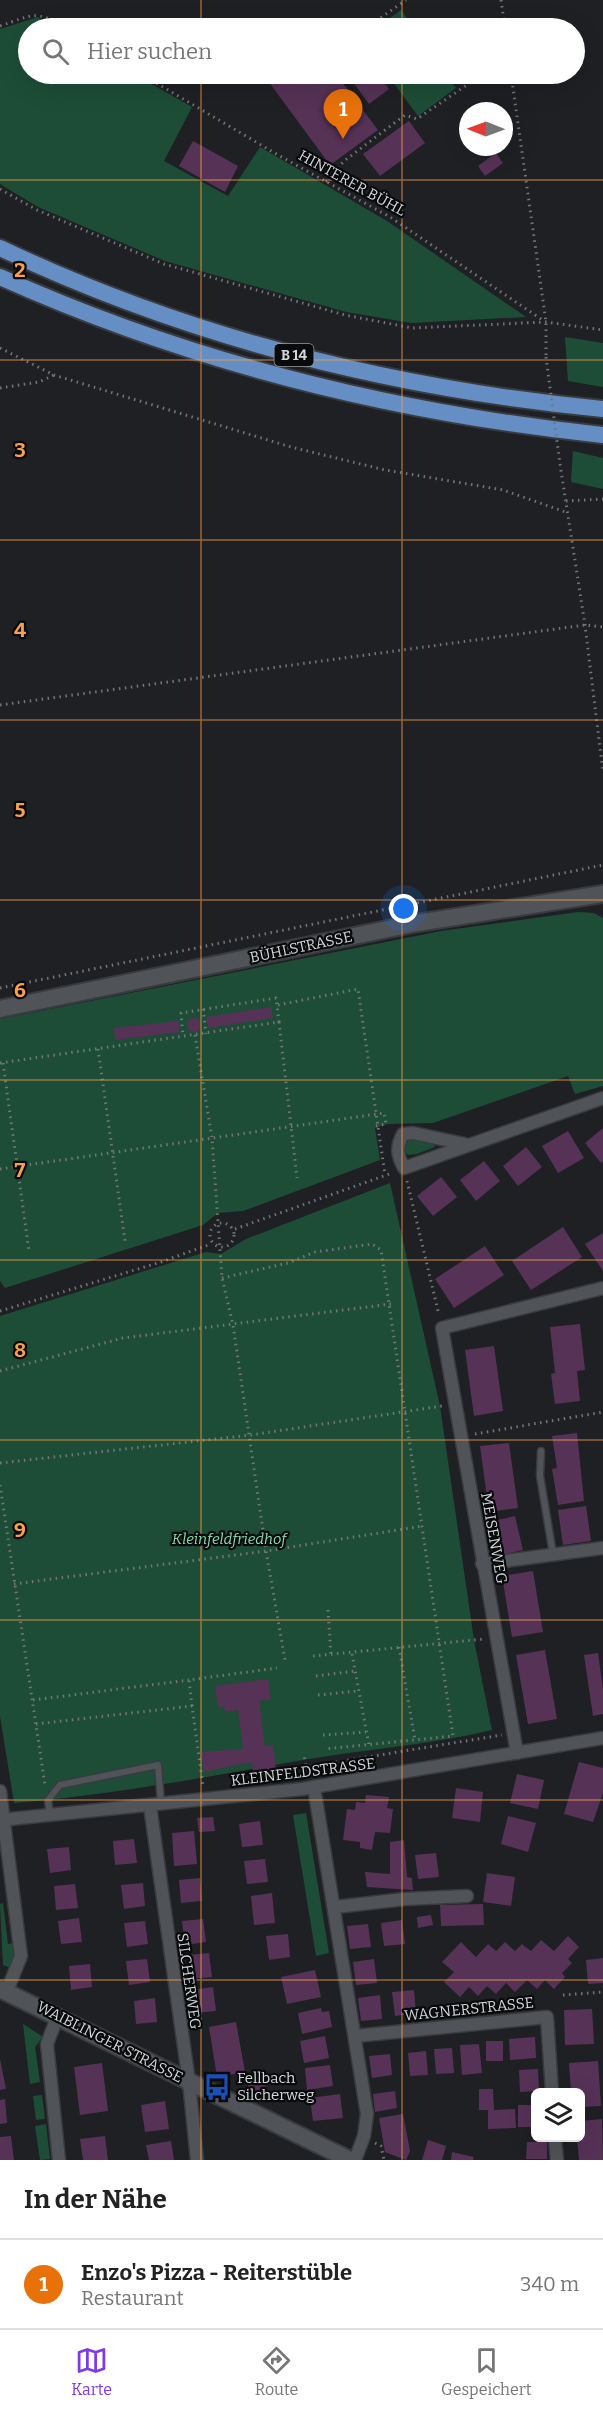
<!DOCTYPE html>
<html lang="de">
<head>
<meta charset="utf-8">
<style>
	body { margin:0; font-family:Bitter,serif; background:#f6f6f6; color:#222 }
	.controls { position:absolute; right:18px; bottom:18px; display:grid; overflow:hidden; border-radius:9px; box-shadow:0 6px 24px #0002 }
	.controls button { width:54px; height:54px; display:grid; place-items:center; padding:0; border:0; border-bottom:2px solid #e0e0e0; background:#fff; color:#222; font:30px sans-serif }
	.compass { position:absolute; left:459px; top:102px; width:54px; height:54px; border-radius:50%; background:#fff; box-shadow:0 6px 24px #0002; rotate:271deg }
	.you { position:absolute; left:404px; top:909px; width:21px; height:21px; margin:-15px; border:4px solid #fff; border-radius:50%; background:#1a73e8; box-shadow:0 0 0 9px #1a73e833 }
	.badge { display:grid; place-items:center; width:39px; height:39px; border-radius:50%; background:#7c3aed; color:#fff; font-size:20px; font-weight:700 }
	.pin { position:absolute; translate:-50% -50px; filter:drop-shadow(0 2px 3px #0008) }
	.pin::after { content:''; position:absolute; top:32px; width:21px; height:18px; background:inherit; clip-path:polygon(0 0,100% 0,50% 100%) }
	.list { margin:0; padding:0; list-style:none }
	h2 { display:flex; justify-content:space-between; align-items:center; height:78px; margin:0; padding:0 24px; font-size:26px }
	h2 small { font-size:20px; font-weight:400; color:#767676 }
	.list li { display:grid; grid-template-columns:39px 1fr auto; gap:18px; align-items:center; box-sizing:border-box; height:90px; padding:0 24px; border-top:2px solid #e0e0e0 }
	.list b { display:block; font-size:22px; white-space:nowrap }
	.list p { margin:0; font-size:20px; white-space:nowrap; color:#767676 }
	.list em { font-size:20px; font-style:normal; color:#767676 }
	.icon { flex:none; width:33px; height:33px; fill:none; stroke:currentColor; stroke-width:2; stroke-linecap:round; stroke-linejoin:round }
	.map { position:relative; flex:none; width:603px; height:2160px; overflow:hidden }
	.search { position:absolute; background:#fff; box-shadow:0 6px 24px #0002; left:18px; right:18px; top:18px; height:66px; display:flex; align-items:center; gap:15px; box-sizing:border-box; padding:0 21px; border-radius:33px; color:#767676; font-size:22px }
	.sheet { height:168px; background:#fff }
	nav { display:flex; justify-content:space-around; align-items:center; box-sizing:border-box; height:84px; border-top:2px solid #e0e0e0; background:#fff; font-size:16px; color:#767676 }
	nav a { display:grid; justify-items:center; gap:3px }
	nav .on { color:#7c3aed }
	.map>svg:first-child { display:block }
</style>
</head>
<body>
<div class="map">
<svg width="603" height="2160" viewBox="0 0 603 2160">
	<rect width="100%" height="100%" fill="#1e2024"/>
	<!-- green -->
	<g fill="#1d4d37">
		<polygon points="401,10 414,28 376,28"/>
		<polygon points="38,17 58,28 28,28 28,74 134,74 192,107 164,161 228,196 260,147 387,221 526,317 412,323 346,312 165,261 38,207 0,184 0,29"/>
		<polygon points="387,74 446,74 456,88 418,116"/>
		<polygon points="565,337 603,343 603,387 568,381"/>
		<polygon points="573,451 603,458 603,489 571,482"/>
		<polygon points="578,912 594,913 603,918 603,1086 575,1094 568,1076 433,1123 388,1124 375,1128 380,1160 243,1211 218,1213 203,1225 5,1288 0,1281 0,1019 441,931"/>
		<polygon points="412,1139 433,1142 435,1147 417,1154 408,1155 403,1149 405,1143"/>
		<path d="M390,1183L440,1406L474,1640L492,1730C429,1745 366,1749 303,1760C207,1777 111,1795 14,1803L0,1716V1316L206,1252L221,1254L246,1239Z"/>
		<polygon points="306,1813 329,1953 316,1956 293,1815"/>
		<polygon points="3,1903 8,1944 14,1943 15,1957 11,1968 3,1965 0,1904"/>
		<polygon points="23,2024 43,2037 35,2047 40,2082 30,2084"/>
		<polygon points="42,2095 45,2119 36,2120 33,2096"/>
		<polygon points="46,2124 50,2159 40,2160 35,2126"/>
	</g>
	<!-- building -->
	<g fill="#563256">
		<polygon points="263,74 336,74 378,130 330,165"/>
		<polygon points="347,74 378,74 389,89 369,104"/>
		<polygon points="409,121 425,143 380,176 363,154"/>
		<polygon points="193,141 238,166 225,192 179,166"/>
		<polygon points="496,153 503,163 485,176 478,166"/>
		<polygon points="271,1007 273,1018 208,1028 206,1017"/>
		<circle cx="194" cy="1025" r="7"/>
		<polygon points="179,1021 180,1032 115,1040 114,1028"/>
		<polygon points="603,1128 603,1161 601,1163 585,1143"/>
		<polygon points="568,1131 584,1158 558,1173 542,1146"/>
		<polygon points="526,1147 542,1167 518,1186 503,1166"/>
		<polygon points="484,1161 500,1181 476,1201 460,1180"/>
		<polygon points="441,1177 457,1197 433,1216 417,1196"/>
		<polygon points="563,1227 582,1257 531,1290 512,1261"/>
		<polygon points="603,1233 603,1271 585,1244"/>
		<polygon points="485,1246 504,1275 454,1308 435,1279"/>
		<polygon points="580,1324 585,1370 577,1371 580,1401 555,1404 551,1374 555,1373 550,1327"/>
		<polygon points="494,1346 503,1411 474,1416 465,1350"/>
		<polygon points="577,1433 584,1501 558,1505 552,1469 557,1468 552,1436"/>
		<polygon points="509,1443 518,1508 489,1512 480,1446"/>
		<polygon points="586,1506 591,1541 563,1545 558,1510"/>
		<polygon points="515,1516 523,1550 497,1556 489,1522"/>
		<polygon points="533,1571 543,1632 512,1637 502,1576"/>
		<polygon points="545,1650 557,1719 528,1724 516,1655"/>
		<polygon points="598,1653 603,1689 603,1714 593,1716 584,1655"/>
		<polygon points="268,1679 271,1699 259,1701 265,1746 273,1745 276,1769 253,1772 252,1763 245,1763 204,1772 201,1752 243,1749 238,1710 225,1712 224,1706 218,1707 215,1686"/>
		<polygon points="579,1762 603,1768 603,1793 593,1822 564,1814"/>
		<polygon points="517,1774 544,1780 538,1809 510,1803"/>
		<polygon points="456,1788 483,1792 480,1822 452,1818"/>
		<polygon points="366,1795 389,1797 387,1808 393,1809 390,1833 375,1832 372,1850 360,1848 360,1842 343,1840 347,1809 355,1810 356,1802 365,1803"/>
		<polygon points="508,1816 536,1823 528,1852 501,1844"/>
		<polygon points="213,1817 215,1831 199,1832 197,1818"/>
		<polygon points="260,1821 263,1845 242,1847 239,1824"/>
		<polygon points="194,1831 197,1864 174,1866 172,1833"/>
		<polygon points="134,1839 137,1863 115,1865 113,1841"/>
		<polygon points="404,1840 407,1877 412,1878 413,1890 367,1887 365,1872 390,1874 390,1842"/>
		<polygon points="69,1847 71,1870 50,1873 47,1849"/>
		<polygon points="436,1853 439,1877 418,1879 415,1855"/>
		<polygon points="265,1859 268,1882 247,1884 244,1861"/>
		<polygon points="487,1873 515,1877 511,1906 483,1902"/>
		<polygon points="200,1878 202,1901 181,1903 179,1880"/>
		<polygon points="143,1883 145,1906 124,1909 121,1885"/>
		<polygon points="75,1884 78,1908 56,1910 54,1886"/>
		<polygon points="272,1893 275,1923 254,1925 251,1896"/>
		<polygon points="483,1904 484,1925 441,1926 440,1905"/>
		<polygon points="431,1915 433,1925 418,1928 417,1917"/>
		<polygon points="79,1918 82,1942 61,1944 58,1921"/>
		<polygon points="203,1919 206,1942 185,1945 182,1921"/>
		<polygon points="402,1920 405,1944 384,1946 381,1923"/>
		<polygon points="145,1921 148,1944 127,1947 124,1923"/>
		<polygon points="368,1924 371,1947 350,1949 347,1926"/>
		<polygon points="288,1934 290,1957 269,1960 266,1936"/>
		<polygon points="568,1936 579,1947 568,1959 572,1963 562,1973 565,1977 554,1989 545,1980 537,1989 527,1980 515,1992 506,1983 496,1994 487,1986 478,1996 469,1987 460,1997 444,1982 454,1972 442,1962 461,1942 476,1957 488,1944 496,1951 505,1942 515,1951 522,1944 531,1951 541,1940 554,1951"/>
		<polygon points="209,1953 212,1977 191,1979 188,1955"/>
		<polygon points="603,1958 603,1983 588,1984 586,1960"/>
		<polygon points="147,1959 150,1982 129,1985 126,1961"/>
		<polygon points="374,1959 377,1983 356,1985 353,1962"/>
		<polygon points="90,1964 92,1987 71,1990 69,1966"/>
		<polygon points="315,1970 321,1997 287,2004 281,1977"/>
		<polygon points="213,1987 216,2011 195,2013 192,1990"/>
		<polygon points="414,1990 416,2013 395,2016 392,1992"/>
		<polygon points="380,1995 382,2019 361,2021 358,1998"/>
		<polygon points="155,1998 157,2022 136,2024 134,2001"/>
		<polygon points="321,2008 322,2012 329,2011 332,2027 302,2034 298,2013"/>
		<polygon points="592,2009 594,2044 565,2045 564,2010"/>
		<polygon points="236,2022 245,2072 217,2077 209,2027"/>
		<polygon points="325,2036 329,2058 304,2063 300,2041"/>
		<polygon points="535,2037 536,2058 510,2060 509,2039"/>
		<rect x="486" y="2041" width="17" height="20"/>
		<polygon points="479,2044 482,2073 462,2075 460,2045"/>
		<polygon points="452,2048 454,2073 436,2074 434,2049"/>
		<polygon points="426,2051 428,2075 410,2076 408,2053"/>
		<polygon points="390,2054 392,2075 372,2078 369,2056"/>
		<polygon points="0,2059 6,2089 0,2090"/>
		<polygon points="598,2061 601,2106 580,2107 580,2092 571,2092 569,2063"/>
		<polygon points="102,2063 108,2111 80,2115 74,2067"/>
		<polygon points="330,2065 333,2086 307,2090 305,2068"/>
		<polygon points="538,2069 539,2091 520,2092 519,2070"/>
		<polygon points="264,2074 266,2089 249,2091 247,2076"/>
		<polygon points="479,2089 493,2089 494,2110 515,2109 516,2128 488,2129 488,2110 479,2110"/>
		<polygon points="395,2091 397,2108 375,2112 373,2094"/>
		<polygon points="340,2094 343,2118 313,2121 310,2098"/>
		<polygon points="5,2099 7,2123 0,2124 0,2100"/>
		<polygon points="165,2101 169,2129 145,2132 141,2105"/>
		<rect x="518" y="2105" width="18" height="22"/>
		<polygon points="403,2114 410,2151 406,2160 385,2152 379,2118"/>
		<polygon points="602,2119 603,2160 579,2160 577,2138 580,2138 580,2121"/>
		<polygon points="11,2136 14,2160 0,2160 0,2137"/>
		<polygon points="105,2136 108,2160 83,2160 80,2139"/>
		<polygon points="428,2140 446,2146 442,2160 422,2160"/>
		<polygon points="171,2141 174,2160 149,2160 146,2145"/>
		<polygon points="527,2142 547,2142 547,2159 526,2159"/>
		<polygon points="452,2152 474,2157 473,2160 451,2160"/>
	</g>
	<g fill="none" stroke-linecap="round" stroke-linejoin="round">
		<defs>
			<g id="service">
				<polyline points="541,1451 540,1476 553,1554"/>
				<polyline points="50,1815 48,1800 60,1785 158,1765 161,1803"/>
			</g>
			<g id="minor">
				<path d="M469,1145L413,1133L403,1134C396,1147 397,1155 404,1168L603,1098"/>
				<polyline points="482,1564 603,1548"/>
				<polyline points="517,1753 442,1328 603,1288"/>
				<polyline points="314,1787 367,2114 364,2136 355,2160"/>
				<polyline points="0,1791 21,1956 7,1991"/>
				<polyline points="150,1806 189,2082 197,2160"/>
				<polyline points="0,1820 302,1789 603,1738"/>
				<polyline points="335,1907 405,1899 467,1896"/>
				<polyline points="58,2015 47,2044 59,2160"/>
				<polyline points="355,2036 547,2017 552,2092"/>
				<polyline points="555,2138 557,2160"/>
			</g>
			<polyline id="tertiary" points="0,1989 350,2160"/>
			<polyline id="secondary" points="0,1009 417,923 603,894"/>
			<g id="trunk">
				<path d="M0,248C190,338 395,389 603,409"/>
				<path d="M0,277C192,363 394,413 603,435"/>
			</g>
		</defs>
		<!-- service casing -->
		<use href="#service" stroke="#393b3e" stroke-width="9"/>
		<!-- minor casing -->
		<use href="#minor" stroke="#393b3e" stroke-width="15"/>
		<!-- tertiary casing -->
		<use href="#tertiary" stroke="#393b3e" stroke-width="20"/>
		<!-- secondary casing -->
		<use href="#secondary" stroke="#393b3e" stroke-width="20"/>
		<!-- trunk casing -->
		<use href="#trunk" stroke="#393b3e" stroke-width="20"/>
		<!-- path -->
		<g stroke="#74767a" stroke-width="3" stroke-dasharray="1.5 4.5" stroke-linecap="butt">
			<polyline points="501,0 505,28"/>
			<path d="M0,26C33,15 35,9 67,28"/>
			<polyline points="366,28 406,0"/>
			<polyline points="141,74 278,155 390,217 544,321"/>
			<polyline points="511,74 546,322 546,357"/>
			<polyline points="326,182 344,161 405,115 417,119 483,74"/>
			<polyline points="0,189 37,210 164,264 345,315 412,328 546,322 603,330"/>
			<polyline points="0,348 54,375 291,447 385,470 503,490 568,513"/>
			<polyline points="0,388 39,382 54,375"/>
			<polyline points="560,464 585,625 603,772"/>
			<polyline points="566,501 603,499"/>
			<polyline points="0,705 585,625 603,627"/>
			<polyline points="0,988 603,865"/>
			<polyline points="278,1005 358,989 385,1175"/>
			<polyline points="203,1009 206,1034"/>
			<polyline points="279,1022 297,1178"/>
			<polyline points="195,1035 212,1138 222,1278 233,1325 266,1551 285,1660"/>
			<polyline points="98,1049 125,1241"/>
			<polyline points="0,1063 279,1022 276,998 181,1013 183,1036"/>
			<polyline points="3,1063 29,1251"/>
			<polyline points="0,1169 384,1113 386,1124 376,1126"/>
			<polyline points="407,1181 439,1315"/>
			<circle cx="222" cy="1235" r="12"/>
			<polyline points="235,1229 392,1173"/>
			<polyline points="222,1278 288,1263 315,1252 372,1244 381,1250 453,1736 325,1749"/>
			<polyline points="0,1311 161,1262 211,1244"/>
			<polyline points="0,1371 123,1338 391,1304"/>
			<polyline points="475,1434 603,1412"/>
			<polyline points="0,1463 251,1435 442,1406"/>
			<polyline points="0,1485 45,1785"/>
			<polyline points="14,1584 266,1551 423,1526"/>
			<polyline points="328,1610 331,1655"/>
			<polyline points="399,1647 415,1740"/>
			<polyline points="352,1654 369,1745"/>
			<polyline points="313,1656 484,1639"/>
			<polyline points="316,1676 355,1671"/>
			<polyline points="318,1695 358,1691"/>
			<polyline points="33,1700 189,1680"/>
			<polyline points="192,1706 189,1680 277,1668"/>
			<polyline points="36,1724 192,1706 203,1786"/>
			<polyline points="323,1735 366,1732"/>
			<polyline points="306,1767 502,1735"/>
			<polyline points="302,1776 306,1767 304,1755"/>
			<polyline points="563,1995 603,1992"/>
			<polyline points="375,2143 381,2146 384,2160"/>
		</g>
		<!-- service -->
		<use href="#service" stroke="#505358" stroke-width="6"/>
		<!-- minor -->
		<use href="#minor" stroke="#505358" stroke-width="12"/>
		<!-- tertiary -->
		<use href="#tertiary" stroke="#505358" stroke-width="16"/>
		<!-- secondary -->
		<use href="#secondary" stroke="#505358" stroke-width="16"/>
		<!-- trunk -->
		<use href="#trunk" stroke="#648ec4" stroke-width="16"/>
		<!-- path-bridge -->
		<polyline stroke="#74767a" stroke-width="3" stroke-dasharray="1.5 4.5" stroke-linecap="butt" points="546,357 560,464"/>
	</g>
	<!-- grid -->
	<path fill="none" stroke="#f9a04c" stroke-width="1.5" stroke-opacity="0.55" d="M201,0V28M402,0V28M201,74V2160M402,74V2160M0,180H603M0,360H603M0,540H603M0,720H603M0,900H603M0,1080H603M0,1260H603M0,1440H603M0,1620H603M0,1800H603M0,1980H603"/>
	<!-- icons -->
	<defs>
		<symbol id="bus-bare" viewBox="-9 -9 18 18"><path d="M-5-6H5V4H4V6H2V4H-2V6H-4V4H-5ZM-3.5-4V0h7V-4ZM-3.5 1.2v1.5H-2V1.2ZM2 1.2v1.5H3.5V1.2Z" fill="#1a4fb4" stroke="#090a0b" stroke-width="2.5" paint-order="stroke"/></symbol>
	</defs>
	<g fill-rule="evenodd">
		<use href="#bus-bare" x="198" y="2068" width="38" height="38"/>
	</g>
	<g text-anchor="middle" stroke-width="4.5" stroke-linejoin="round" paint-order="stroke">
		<!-- shield labels -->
		<rect fill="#090a0b" stroke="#97999b" stroke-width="1.5" x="274.5" y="344" width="39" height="22" rx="4.5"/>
		<g font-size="14" font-weight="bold" fill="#d4d6d9">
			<text x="294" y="360">B 14</text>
		</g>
		<!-- street labels -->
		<g font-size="15" fill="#d4d6d9" stroke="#090a0b">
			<text transform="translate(352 183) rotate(29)" y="5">HINTERER BÜHL</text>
			<text transform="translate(301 947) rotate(-12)" y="5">BÜHLSTRASSE</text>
			<text transform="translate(494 1538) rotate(80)" y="5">MEISENWEG</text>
			<text transform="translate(303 1772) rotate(-7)" y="5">KLEINFELDSTRASSE</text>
			<text transform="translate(189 1981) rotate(82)" y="5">SILCHERWEG</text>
			<text transform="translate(469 2009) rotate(-6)" y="5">WAGNERSTRASSE</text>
			<text transform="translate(110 2042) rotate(27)" y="5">WAIBLINGER STRASSE</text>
		</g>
		<!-- park labels -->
		<g font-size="15" font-style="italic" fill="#84dbb0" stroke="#090a0b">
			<text x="229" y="1544">Kleinfeldfriedhof</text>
		</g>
		<!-- poi labels -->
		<g font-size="15" fill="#d4d6d9" stroke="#090a0b" text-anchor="start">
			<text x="237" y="2083">Fellbach<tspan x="237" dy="17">Silcherweg</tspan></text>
		</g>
	</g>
	<g font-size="20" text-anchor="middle" font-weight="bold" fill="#f9a04c" stroke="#090a0b" stroke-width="4.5" stroke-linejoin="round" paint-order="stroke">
		<text x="20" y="277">2</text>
		<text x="20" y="457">3</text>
		<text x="20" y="637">4</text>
		<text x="20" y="817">5</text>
		<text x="20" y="997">6</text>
		<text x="20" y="1177">7</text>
		<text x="20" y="1357">8</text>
		<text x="20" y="1537">9</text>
	</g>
</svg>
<div class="controls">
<button><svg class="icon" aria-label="layers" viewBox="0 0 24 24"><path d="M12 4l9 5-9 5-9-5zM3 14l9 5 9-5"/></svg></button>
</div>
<svg class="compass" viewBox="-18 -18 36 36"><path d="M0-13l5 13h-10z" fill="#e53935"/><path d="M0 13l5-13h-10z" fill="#767676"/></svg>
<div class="you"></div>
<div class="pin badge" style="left:343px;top:139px;background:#e8710a">1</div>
<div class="search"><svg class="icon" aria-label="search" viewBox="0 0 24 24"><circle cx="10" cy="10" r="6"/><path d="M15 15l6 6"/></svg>Hier suchen</div>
</div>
<section class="sheet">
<h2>In der Nähe<small></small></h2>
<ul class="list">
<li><span class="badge" style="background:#e8710a">1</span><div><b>Enzo's Pizza - Reiterstüble</b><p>Restaurant</p></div><em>340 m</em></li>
</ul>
</section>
<nav>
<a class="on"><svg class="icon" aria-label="map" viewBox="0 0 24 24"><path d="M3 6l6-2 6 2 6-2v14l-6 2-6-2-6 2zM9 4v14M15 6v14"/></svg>Karte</a>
<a><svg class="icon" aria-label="directions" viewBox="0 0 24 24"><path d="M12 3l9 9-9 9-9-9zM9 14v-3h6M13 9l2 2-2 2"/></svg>Route</a>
<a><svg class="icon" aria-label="saved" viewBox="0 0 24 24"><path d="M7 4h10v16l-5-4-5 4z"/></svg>Gespeichert</a>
</nav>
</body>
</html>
